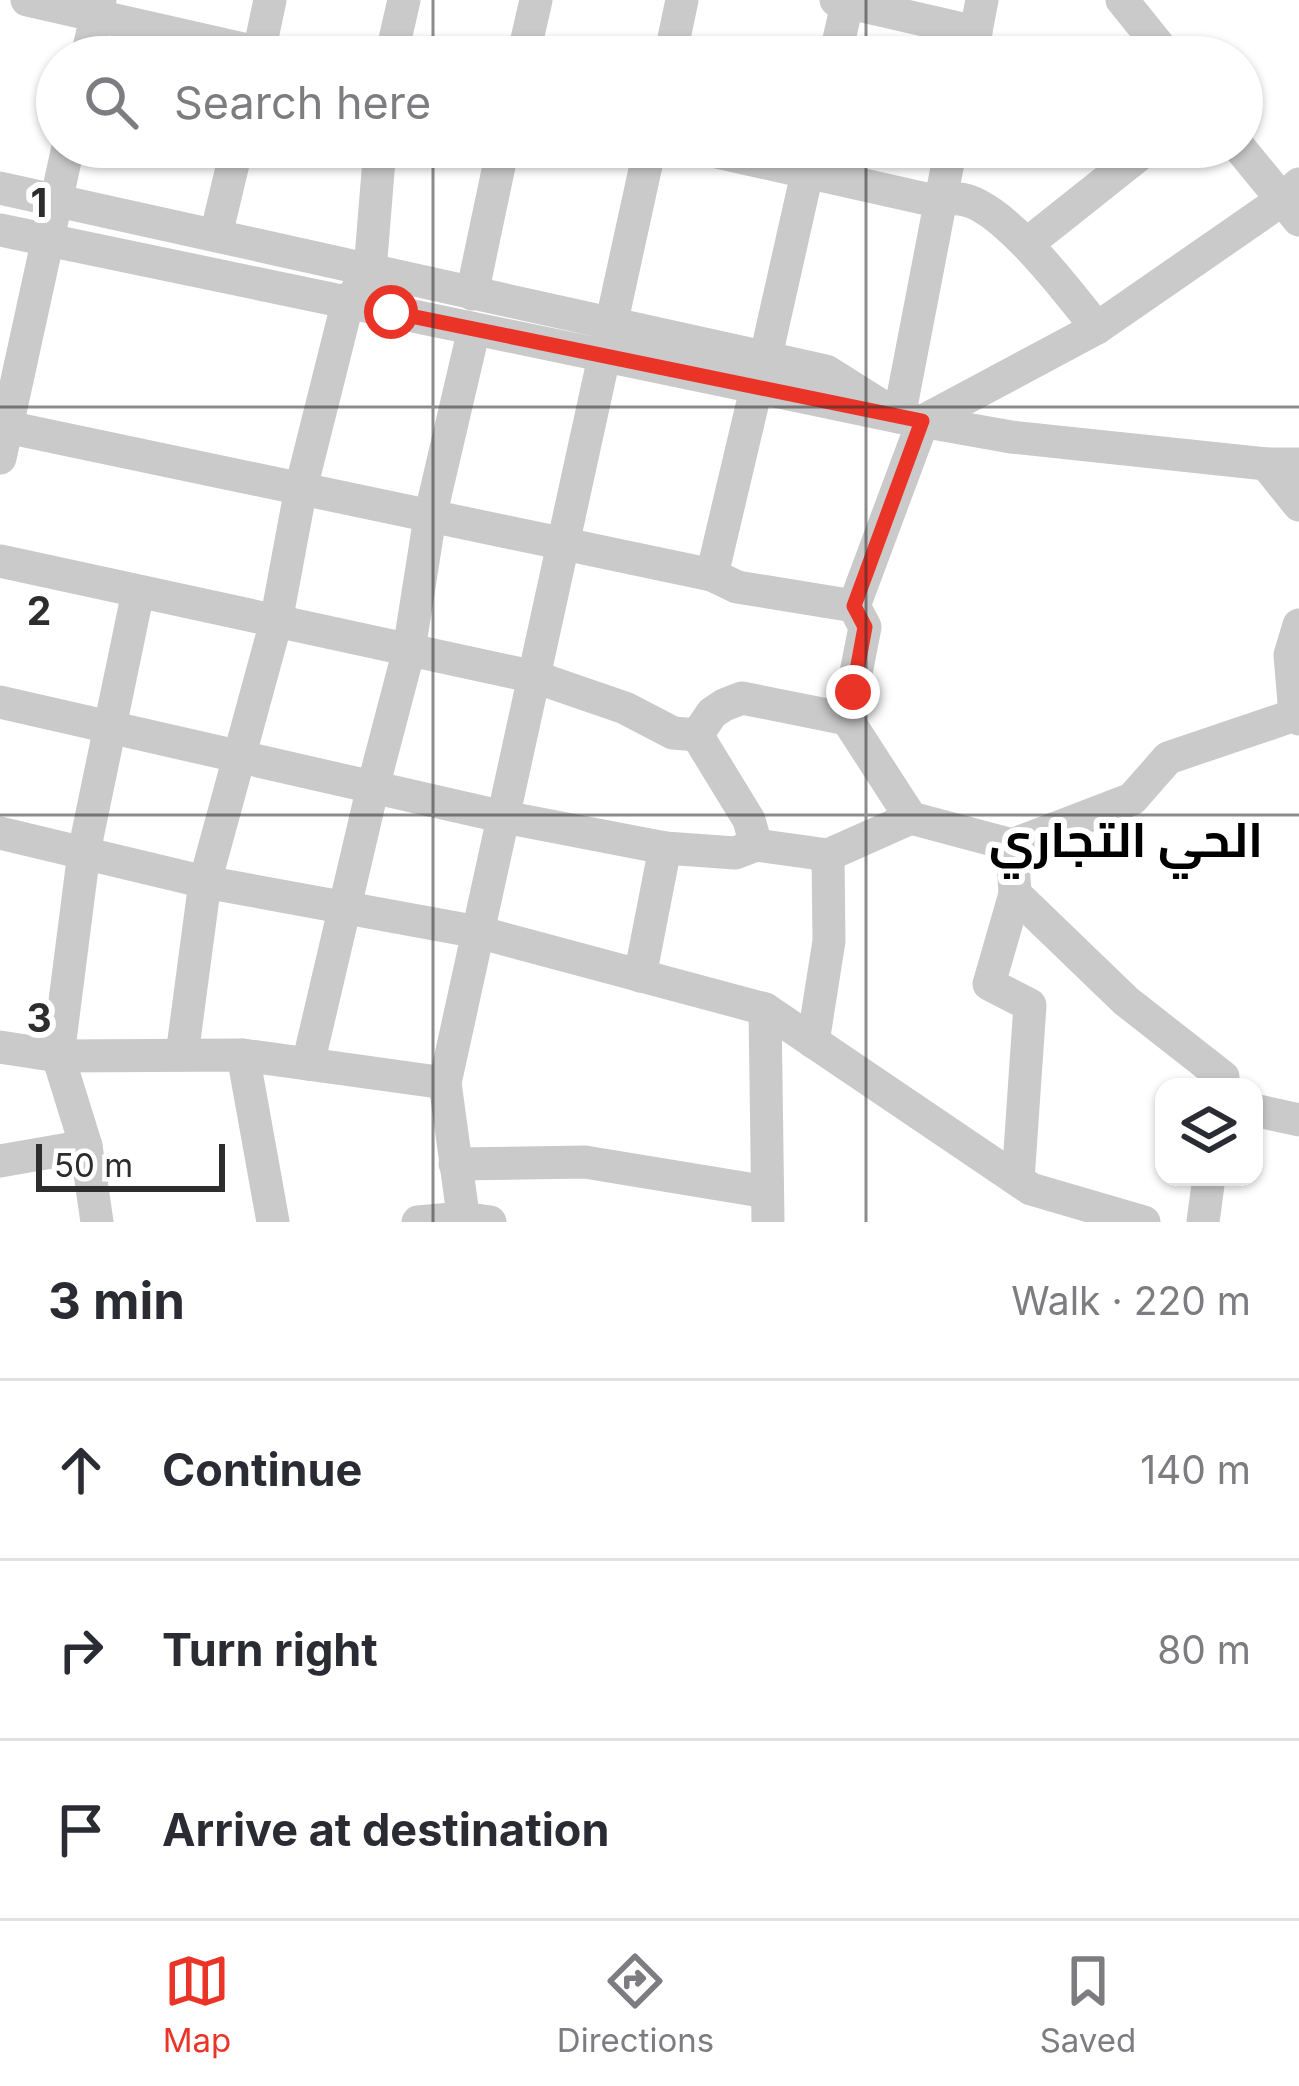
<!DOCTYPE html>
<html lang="en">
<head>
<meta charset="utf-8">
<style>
	body { margin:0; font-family:Inter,Cairo,sans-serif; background:#f7f7f7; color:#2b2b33 }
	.controls { position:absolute; right:36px; bottom:36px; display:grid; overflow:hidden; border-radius:24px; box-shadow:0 3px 9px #0004 }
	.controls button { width:108px; height:108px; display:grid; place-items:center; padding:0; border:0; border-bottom:3px solid #e1e1e2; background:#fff; color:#2b2b33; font:60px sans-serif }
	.scale { position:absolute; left:36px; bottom:30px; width:189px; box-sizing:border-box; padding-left:12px; border:6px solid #2d2d2d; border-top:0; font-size:33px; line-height:42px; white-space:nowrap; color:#2d2d2d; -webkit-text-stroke:9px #fff; paint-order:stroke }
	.stop { position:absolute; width:36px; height:36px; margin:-27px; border:9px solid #eb3428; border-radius:50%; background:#fff }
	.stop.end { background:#eb3428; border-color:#fff; box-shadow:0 3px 12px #0008 }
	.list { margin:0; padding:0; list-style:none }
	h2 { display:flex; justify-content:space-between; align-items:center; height:156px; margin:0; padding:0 48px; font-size:51px }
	h2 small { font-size:39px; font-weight:400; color:#7c7c81 }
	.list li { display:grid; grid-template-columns:78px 1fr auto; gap:36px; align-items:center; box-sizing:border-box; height:180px; padding:0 48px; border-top:3px solid #e1e1e2 }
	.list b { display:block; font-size:45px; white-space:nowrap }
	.list em { font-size:39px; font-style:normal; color:#7c7c81 }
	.icon { flex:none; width:66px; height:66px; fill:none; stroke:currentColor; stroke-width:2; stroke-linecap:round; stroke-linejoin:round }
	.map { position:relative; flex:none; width:1299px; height:1222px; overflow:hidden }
	.search { position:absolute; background:#fff; box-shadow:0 3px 9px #0004; left:36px; right:36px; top:36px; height:132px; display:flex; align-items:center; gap:30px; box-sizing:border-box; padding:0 42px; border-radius:66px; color:#7c7c81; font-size:45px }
	.sheet { height:696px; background:#fff }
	nav { display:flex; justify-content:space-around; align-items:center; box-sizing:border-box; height:168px; border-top:3px solid #e1e1e2; background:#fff; font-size:33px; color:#7c7c81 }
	nav a { display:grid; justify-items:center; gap:6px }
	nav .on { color:#eb3428 }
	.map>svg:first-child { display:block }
</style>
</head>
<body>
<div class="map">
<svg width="1299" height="1222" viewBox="0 0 1299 1222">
	<rect width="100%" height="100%" fill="#fff"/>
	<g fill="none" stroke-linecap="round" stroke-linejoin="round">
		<!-- minor -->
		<g stroke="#cacaca" stroke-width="33">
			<polyline points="27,0 278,57"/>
			<polyline points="836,0 976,32"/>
			<polyline points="1122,0 1168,57"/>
			<polyline points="87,57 100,0"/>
			<polyline points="258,57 270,0"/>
			<polyline points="391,57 404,0"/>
			<polyline points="523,57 536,0"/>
			<polyline points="670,57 682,0"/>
			<polyline points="835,57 848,0"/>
			<polyline points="971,57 982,0"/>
			<path d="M694,147L940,202C946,201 952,198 959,199C1002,202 1070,295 1097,328"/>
			<polyline points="951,147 899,417 1011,437 1266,464 1299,464"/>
			<polyline points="1239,147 1299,220"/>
			<polyline points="0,188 826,371 899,417 0,230"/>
			<polyline points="216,235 237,147"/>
			<polyline points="1027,244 1149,147"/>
			<polyline points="472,294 503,147"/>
			<polyline points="7,427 712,575 737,587 854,606"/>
			<polyline points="0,458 68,147"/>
			<polyline points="1266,464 1299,505"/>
			<polyline points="0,561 535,677 625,708 673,733 697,735"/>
			<polyline points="712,575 756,389 759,387 813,147"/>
			<polyline points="0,702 504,817 665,848 735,853 756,845 828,855 911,818"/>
			<polyline points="1295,715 1290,655 1299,625"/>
			<polyline points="847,719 865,627 854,606 923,421 1097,328 1282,200 1299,184"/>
			<polyline points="697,735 712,713 724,705 742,698 847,719 911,818 1012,845 1015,894 989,984 1030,1005 1018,1180"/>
			<polyline points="697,735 749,820 756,845"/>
			<polyline points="0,833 205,882 478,932 765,1009 1031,1189 1144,1222"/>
			<polyline points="1012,845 1132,799 1168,758 1295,715 1299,719"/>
			<polyline points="1015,894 1126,1001 1223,1077 1222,1087"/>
			<polyline points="640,976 665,848"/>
			<polyline points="765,1009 768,1222"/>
			<polyline points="813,1042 829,941 828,855"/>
			<polyline points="0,1047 58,1056 243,1055 445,1083 650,147"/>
			<polyline points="182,1055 205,882 276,622 301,488 347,305 370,271 380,147"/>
			<polyline points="243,1055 273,1222"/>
			<polyline points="308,1064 372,791 409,650 430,517 474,329"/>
			<polyline points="445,1083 464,1222"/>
			<polyline points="1254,1110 1299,1120"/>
			<polyline points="0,1161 86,1146"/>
			<polyline points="455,1164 585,1162 767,1192"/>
			<polyline points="97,1222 86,1146 58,1056 84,852 138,592"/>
			<polyline points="418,1222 463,1218 490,1222"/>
			<polyline points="1203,1222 1209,1177"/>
		</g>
	</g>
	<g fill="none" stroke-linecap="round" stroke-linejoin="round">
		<!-- route -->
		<polyline stroke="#eb3428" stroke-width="15" points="391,312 922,421 854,606 865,627 853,692"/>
	</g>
	<!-- grid -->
	<path fill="none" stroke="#2d2d2d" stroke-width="3" stroke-opacity="0.55" d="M433,0V57M866,0V57M433,147V1222M866,147V1222M0,407H1299M0,815H1299"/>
	<g text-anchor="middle" stroke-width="12" stroke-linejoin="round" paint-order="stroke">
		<!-- district labels -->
		<g font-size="48" font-weight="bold" fill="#000" stroke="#fff">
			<text x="1126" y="857">الحي التجاري</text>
		</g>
	</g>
	<g font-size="39" text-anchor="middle" font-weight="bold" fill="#2d2d2d" stroke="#fff" stroke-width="12" stroke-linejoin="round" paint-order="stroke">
		<text x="39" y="217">1</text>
		<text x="39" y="625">2</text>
		<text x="39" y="1032">3</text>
	</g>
</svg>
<div class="controls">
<button><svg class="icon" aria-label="layers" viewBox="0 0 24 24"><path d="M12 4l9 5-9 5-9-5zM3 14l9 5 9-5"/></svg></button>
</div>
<div class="scale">50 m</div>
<div class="stop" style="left:391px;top:312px"></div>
<div class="stop end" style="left:853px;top:692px"></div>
<div class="search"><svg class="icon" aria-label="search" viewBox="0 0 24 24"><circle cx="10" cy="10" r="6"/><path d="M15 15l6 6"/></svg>Search here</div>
</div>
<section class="sheet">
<h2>3 min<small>Walk · 220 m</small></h2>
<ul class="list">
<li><svg class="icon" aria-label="ahead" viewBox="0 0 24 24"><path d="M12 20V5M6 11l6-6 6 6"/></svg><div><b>Continue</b></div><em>140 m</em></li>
<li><svg class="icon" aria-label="right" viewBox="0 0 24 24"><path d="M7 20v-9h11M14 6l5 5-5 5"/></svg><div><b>Turn right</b></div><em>80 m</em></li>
<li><svg class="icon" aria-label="arrive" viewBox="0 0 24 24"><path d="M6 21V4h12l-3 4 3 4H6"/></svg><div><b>Arrive at destination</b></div></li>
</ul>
</section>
<nav>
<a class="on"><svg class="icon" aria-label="map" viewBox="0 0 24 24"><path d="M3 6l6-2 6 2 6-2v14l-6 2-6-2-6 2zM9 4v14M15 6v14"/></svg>Map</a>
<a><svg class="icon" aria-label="directions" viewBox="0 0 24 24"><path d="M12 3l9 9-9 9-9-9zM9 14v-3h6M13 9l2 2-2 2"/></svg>Directions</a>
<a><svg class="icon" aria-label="saved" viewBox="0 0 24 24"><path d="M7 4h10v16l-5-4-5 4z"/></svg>Saved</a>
</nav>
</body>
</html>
